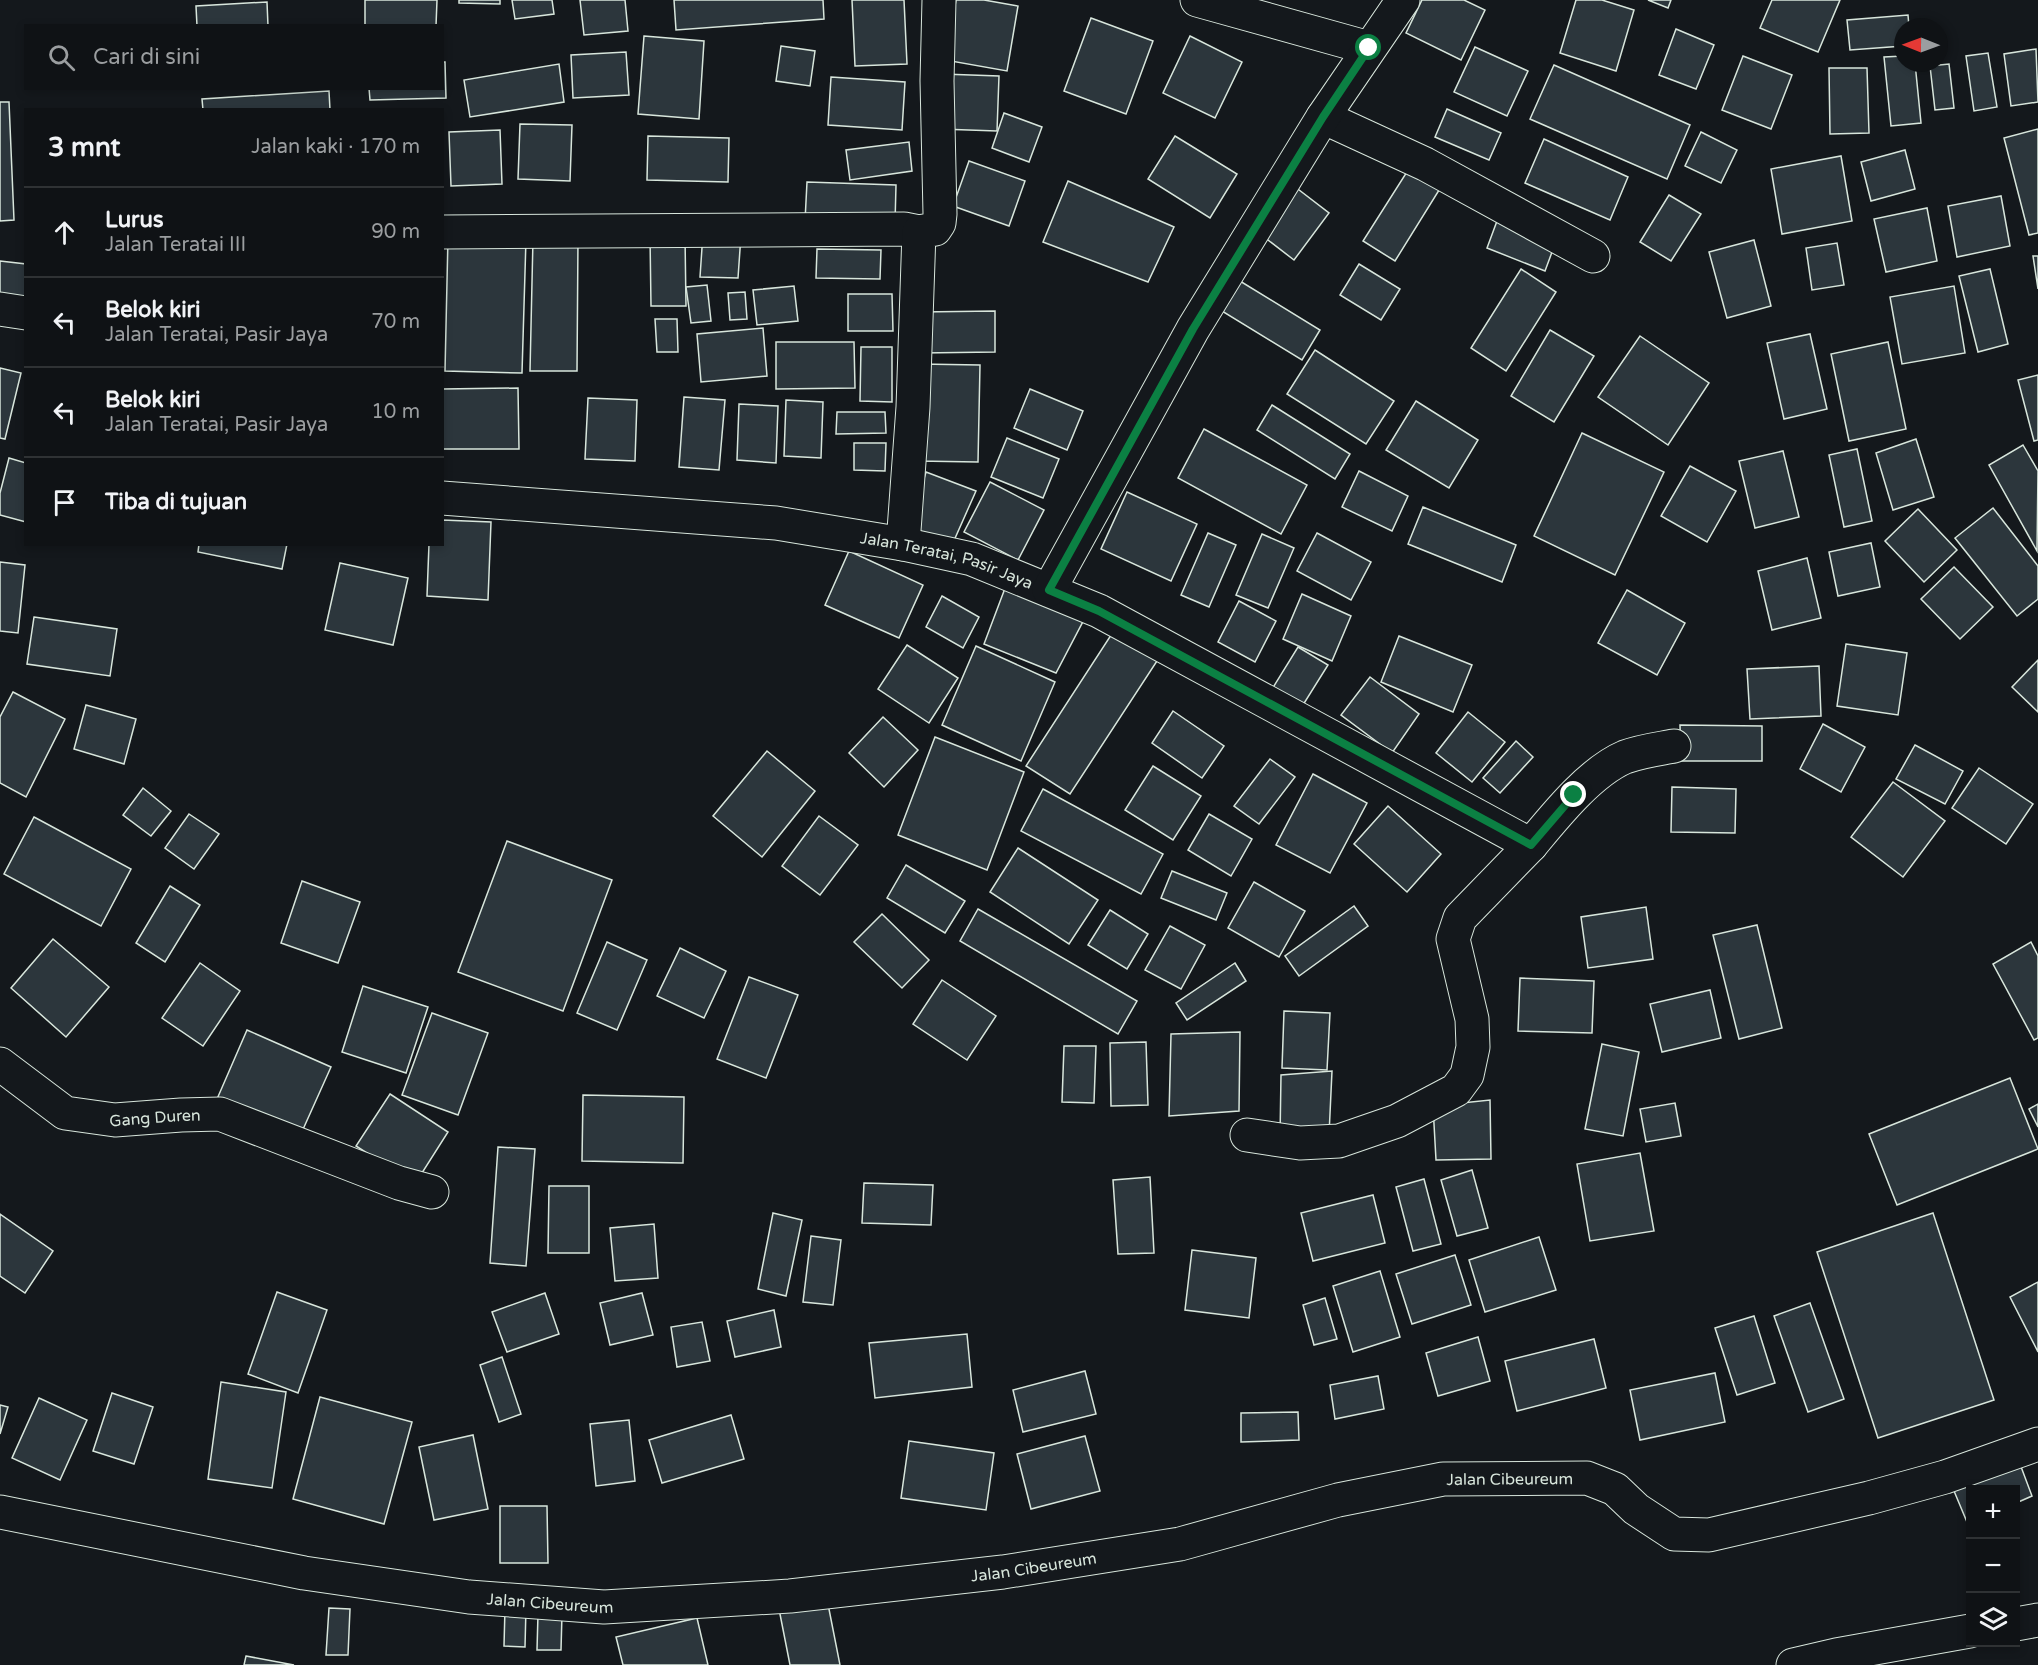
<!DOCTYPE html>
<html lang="id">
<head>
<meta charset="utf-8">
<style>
	body { margin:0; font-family:"Varela Round",sans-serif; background:#1d2022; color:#f1f3f6 }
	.controls { position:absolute; right:18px; bottom:18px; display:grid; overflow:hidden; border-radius:0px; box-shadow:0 3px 9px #0003 }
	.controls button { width:54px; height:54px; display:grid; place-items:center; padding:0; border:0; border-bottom:2px solid #2f3234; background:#0f1215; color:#f1f3f6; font:30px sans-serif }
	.compass { position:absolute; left:1894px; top:18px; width:54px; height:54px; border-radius:50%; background:#0f1215; box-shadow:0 3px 9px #0003; rotate:271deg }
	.stop { position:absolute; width:18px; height:18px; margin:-14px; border:4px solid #0b8043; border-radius:50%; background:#fff }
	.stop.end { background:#0b8043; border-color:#fff; box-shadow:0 2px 6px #0008 }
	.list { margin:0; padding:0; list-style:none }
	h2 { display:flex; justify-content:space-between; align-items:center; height:78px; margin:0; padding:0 24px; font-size:26px }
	h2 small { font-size:20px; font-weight:400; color:#9b9ea0 }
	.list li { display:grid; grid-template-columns:39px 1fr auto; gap:18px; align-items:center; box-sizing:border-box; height:90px; padding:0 24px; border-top:2px solid #2f3234 }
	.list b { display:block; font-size:22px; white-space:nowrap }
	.list p { margin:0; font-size:20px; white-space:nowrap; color:#9b9ea0 }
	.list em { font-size:20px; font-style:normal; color:#9b9ea0 }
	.icon { flex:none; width:33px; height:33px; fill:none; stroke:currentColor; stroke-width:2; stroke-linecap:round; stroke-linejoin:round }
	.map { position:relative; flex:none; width:2038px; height:1665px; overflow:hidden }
	.search { position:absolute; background:#0f1215; box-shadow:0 3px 9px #0003; left:24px; top:24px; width:420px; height:66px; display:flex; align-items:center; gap:15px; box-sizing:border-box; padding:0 21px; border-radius:0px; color:#9b9ea0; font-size:22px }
	.panel { position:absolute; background:#0f1215; box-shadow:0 3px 9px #0003; left:24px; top:108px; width:420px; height:438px; border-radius:0px }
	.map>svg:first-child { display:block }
</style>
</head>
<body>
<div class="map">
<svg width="2038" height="1665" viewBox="0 0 2038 1665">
	<rect width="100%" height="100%" fill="#14181c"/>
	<!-- building -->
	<g fill="#2c363c" stroke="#d8e6dc" stroke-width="1.5">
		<polygon points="365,0 437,0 436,26 365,26"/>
		<polygon points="459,0 500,0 500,4 459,3"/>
		<polygon points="512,0 552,0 554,14 515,19"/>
		<polygon points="580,0 625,0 628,31 584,35"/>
		<polygon points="674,0 823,0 824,19 676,30"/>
		<polygon points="852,0 904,0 907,64 855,66"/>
		<polygon points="956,0 984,0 1018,6 1007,71 945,60"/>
		<polygon points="1422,0 1464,0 1485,10 1461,60 1406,33"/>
		<polygon points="1576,0 1602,0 1634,10 1616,71 1560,53"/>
		<polygon points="1648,0 1671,0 1668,8"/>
		<polygon points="1772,0 1840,0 1818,52 1760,28"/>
		<polygon points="267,2 268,26 197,26 196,6"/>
		<polygon points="1908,15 1909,27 1903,27 1903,46 1850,50 1847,20"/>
		<polygon points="1091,18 1153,41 1126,114 1064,91"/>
		<polygon points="1676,29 1714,45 1696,89 1659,75"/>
		<polygon points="644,36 704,41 699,119 638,114"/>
		<polygon points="1190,36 1242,62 1215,118 1163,93"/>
		<polygon points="781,46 815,51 810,86 776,81"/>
		<polygon points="1475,47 1528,71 1507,116 1454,92"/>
		<polygon points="2036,49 2038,102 2011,106 2004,54"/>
		<polygon points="626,52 629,95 573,98 571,55"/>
		<polygon points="1988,53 1997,107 1974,111 1966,56"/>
		<polygon points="1743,56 1792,75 1771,129 1722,110"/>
		<polygon points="1903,56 1903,63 1915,63 1921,123 1891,126 1884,57"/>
		<polygon points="442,62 445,62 446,98 370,100 369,88 442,88"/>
		<polygon points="559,64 564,102 470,117 464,80"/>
		<polygon points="1949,64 1954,108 1935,110 1930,66"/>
		<polygon points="1554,65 1690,125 1667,179 1530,119"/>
		<polygon points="1829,68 1867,68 1869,133 1830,134"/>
		<polygon points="942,74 999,76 997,131 940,129"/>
		<polygon points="831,77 905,82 902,130 828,125"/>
		<polygon points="329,91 330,110 203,110 202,99"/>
		<polygon points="0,102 9,102 14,220 0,221"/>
		<polygon points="1447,109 1501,133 1489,160 1435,137"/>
		<polygon points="1004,113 1042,127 1029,162 992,148"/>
		<polygon points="520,124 572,125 570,181 518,179"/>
		<polygon points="2038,129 2038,233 2029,235 2004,138"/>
		<polygon points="500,130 502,184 451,186 449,132"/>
		<polygon points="1701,132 1737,150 1721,183 1685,166"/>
		<polygon points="648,136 729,138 728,182 647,180"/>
		<polygon points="1175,136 1237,174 1210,218 1148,179"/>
		<polygon points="1544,139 1628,177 1610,220 1525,183"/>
		<polygon points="909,142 912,171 850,180 846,150"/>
		<polygon points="1905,150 1915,189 1871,201 1861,162"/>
		<polygon points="1841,156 1852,221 1782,234 1771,169"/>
		<polygon points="969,161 1025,181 1009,226 953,206"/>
		<polygon points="1410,167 1441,187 1395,261 1363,241"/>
		<polygon points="1068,181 1174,227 1148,282 1043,242"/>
		<polygon points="807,182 896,185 895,224 805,221"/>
		<polygon points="1290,183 1329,213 1294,260 1255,230"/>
		<polygon points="1669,195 1701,214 1671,261 1640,242"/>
		<polygon points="2001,196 2010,246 1957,257 1948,206"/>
		<polygon points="1927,208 1937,261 1886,272 1874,219"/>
		<polygon points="1497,221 1555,244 1545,271 1487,248"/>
		<polygon points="703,233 741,235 738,278 700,277"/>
		<polygon points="650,236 685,236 686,306 651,306"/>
		<polygon points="448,237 526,239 522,373 445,371"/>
		<polygon points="533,238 578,239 577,371 530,371"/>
		<polygon points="1754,240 1771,306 1727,318 1709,252"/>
		<polygon points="1837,243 1844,285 1812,290 1806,248"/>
		<polygon points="817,249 881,250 880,279 816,278"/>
		<polygon points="2033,256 2038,256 2038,289"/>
		<polygon points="0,261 26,264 26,304 0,300"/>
		<polygon points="1359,264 1400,289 1381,320 1340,295"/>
		<polygon points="1521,269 1556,292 1506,371 1471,348"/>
		<polygon points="1990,269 2008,344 1978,352 1959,276"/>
		<polygon points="1235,278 1320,330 1302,360 1217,308"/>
		<polygon points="707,285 711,321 691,323 686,287"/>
		<polygon points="794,286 798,321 757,325 753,290"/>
		<polygon points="1954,286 1965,353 1902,364 1890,297"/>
		<polygon points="745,292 747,319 730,320 728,293"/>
		<polygon points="848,294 892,294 893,331 848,331"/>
		<polygon points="995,311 995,352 921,353 920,312"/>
		<polygon points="655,319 677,319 678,352 657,352"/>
		<polygon points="763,328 767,376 701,382 697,334"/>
		<polygon points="1550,330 1594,356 1554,422 1511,396"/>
		<polygon points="1810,334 1827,409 1784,419 1767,343"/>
		<polygon points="1640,336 1709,383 1668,445 1598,397"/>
		<polygon points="776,342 854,342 855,388 776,389"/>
		<polygon points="1888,342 1906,429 1849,441 1831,354"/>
		<polygon points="861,347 892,347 892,402 860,401"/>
		<polygon points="1315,350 1394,401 1366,444 1287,394"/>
		<polygon points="919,364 980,365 978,462 917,461"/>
		<polygon points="0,368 21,373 5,439 0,438"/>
		<polygon points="2038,375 2038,440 2034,441 2018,380"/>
		<polygon points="518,388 519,449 443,449 443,389"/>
		<polygon points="1030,389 1083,411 1067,450 1014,428"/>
		<polygon points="684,397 725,400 719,470 679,467"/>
		<polygon points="588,398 637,400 635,461 585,459"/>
		<polygon points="786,400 823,402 821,458 784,456"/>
		<polygon points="1416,401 1478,440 1449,488 1386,450"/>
		<polygon points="739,404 778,406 776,463 737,460"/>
		<polygon points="1272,405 1350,454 1335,479 1257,430"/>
		<polygon points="837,412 885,412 886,433 836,434"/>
		<polygon points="1204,429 1307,485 1281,534 1178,478"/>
		<polygon points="1582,433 1664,472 1615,575 1534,536"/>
		<polygon points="1007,438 1059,459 1043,498 991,477"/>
		<polygon points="1916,439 1934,497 1893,510 1876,453"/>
		<polygon points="854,443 886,443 885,471 854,470"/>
		<polygon points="2023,445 2038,471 2037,551 1989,465"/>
		<polygon points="1857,449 1872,521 1844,527 1829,455"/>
		<polygon points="1783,451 1799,517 1755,528 1739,461"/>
		<polygon points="9,458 26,463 26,522 0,515 0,493"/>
		<polygon points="1690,466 1736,491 1707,542 1661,516"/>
		<polygon points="1359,471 1408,496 1392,531 1342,507"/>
		<polygon points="926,472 976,491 952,545 909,529"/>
		<polygon points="990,482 1044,510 1018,560 964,532"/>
		<polygon points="1127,492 1197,524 1171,581 1101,549"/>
		<polygon points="1423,507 1516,545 1502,582 1408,544"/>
		<polygon points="1993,508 2038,566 2038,599 2017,616 1955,538"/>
		<polygon points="1918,509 1957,550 1924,582 1885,541"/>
		<polygon points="442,520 491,522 488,600 427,596 429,544 442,544"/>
		<polygon points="1208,533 1236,545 1209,607 1181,595"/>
		<polygon points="1317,533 1371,562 1351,600 1297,571"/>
		<polygon points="1262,534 1294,548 1268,608 1236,595"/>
		<polygon points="1871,543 1880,587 1838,596 1829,552"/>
		<polygon points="199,544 287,544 282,569 198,552"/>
		<polygon points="849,551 923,585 899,638 825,605"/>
		<polygon points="1807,558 1821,618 1772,630 1758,571"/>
		<polygon points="0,562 25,565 18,633 0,631"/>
		<polygon points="340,563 408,578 393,645 325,630"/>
		<polygon points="1954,567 1993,607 1960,639 1921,599"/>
		<polygon points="1010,575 1089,610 1056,673 984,644"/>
		<polygon points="1627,590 1685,623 1657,675 1598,643"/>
		<polygon points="1302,594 1351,616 1332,661 1283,639"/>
		<polygon points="942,596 979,617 963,648 926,627"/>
		<polygon points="1239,601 1276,621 1255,662 1218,642"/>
		<polygon points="34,617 117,629 110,676 27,664"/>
		<polygon points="1113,632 1157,661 1070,794 1026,766"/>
		<polygon points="1399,636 1472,665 1453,712 1381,682"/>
		<polygon points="1846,644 1907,653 1898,715 1837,706"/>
		<polygon points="907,645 958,678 929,723 878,689"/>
		<polygon points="976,646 1055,682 1021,761 942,725"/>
		<polygon points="1298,647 1328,665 1298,713 1269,694"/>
		<polygon points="2038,660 2038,712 2012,687"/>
		<polygon points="1819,666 1821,716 1750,719 1747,669"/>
		<polygon points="1370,677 1419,714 1392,753 1341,715"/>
		<polygon points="13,692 65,719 26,797 0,783 0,717"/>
		<polygon points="86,705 136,719 124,764 74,749"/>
		<polygon points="1173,711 1224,746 1202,778 1152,743"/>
		<polygon points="1468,712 1505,742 1472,782 1436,753"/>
		<polygon points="883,717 918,750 884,787 849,753"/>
		<polygon points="1823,724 1865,747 1841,792 1800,769"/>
		<polygon points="1680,725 1762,726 1762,761 1681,761"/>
		<polygon points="935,737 1024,772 987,870 898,835"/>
		<polygon points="1516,741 1533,757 1500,793 1483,778"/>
		<polygon points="1915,745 1963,771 1945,804 1896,779"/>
		<polygon points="767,751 815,791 762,857 713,816"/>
		<polygon points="1270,759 1295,777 1259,824 1234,806"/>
		<polygon points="1153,766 1201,796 1173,840 1125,810"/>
		<polygon points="1979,768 2033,804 2006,844 1952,808"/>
		<polygon points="1313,774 1367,803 1330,873 1276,845"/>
		<polygon points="1893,782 1945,821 1903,877 1851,837"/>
		<polygon points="1672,787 1736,789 1735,833 1671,832"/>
		<polygon points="143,788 171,811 151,836 123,815"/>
		<polygon points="1043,789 1163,854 1141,894 1021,831"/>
		<polygon points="1388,806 1441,854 1407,892 1354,844"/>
		<polygon points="189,814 219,834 194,869 165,848"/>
		<polygon points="1209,814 1252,839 1231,876 1188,850"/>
		<polygon points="819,816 858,845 820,895 782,866"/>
		<polygon points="34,817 131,869 101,926 4,874"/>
		<polygon points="507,841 612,880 563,1011 458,972"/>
		<polygon points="1018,848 1098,900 1069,944 990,892"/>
		<polygon points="906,865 965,901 945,933 887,898"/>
		<polygon points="1172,871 1227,893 1216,920 1161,898"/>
		<polygon points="302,881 360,902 338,963 281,943"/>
		<polygon points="1254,882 1305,911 1279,957 1228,928"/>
		<polygon points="170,886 200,905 165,962 136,943"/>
		<polygon points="1354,906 1368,926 1299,976 1285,956"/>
		<polygon points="1646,907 1653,959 1588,968 1581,917"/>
		<polygon points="978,909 1137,1001 1118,1034 960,941"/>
		<polygon points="1110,910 1148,934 1127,969 1088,945"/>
		<polygon points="882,914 929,960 902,988 854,942"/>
		<polygon points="1757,925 1782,1028 1739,1039 1713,935"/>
		<polygon points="1170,926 1205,945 1181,989 1145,970"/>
		<polygon points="53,939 109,987 66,1037 11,988"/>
		<polygon points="607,942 647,960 617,1030 577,1013"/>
		<polygon points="2031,942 2038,956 2038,1038 2034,1040 1993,964"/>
		<polygon points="680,948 726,971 704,1018 657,996"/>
		<polygon points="200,963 240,991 203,1046 162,1018"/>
		<polygon points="1235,963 1246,981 1187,1020 1176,1003"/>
		<polygon points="749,977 798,995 766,1078 717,1059"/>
		<polygon points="1520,978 1594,981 1592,1033 1518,1031"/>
		<polygon points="942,980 996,1016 967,1060 913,1024"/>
		<polygon points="363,986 428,1007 406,1073 342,1052"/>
		<polygon points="1710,990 1721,1038 1662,1052 1650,1004"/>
		<polygon points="1284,1011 1330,1013 1327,1070 1282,1068"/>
		<polygon points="432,1013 488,1033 458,1115 402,1095"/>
		<polygon points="247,1030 331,1067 300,1136 217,1099"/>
		<polygon points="1240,1032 1239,1111 1169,1116 1171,1034"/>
		<polygon points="1146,1042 1148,1105 1111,1106 1110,1043"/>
		<polygon points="1602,1044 1639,1052 1623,1136 1585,1129"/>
		<polygon points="1064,1046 1096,1046 1094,1103 1062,1102"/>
		<polygon points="1332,1071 1329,1135 1280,1138 1281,1075"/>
		<polygon points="2010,1078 2038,1149 1897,1205 1869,1134"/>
		<polygon points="390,1094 448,1132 415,1184 356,1146"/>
		<polygon points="583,1095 684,1097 683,1163 582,1161"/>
		<polygon points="1490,1100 1491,1159 1436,1160 1433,1106"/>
		<polygon points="1675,1103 1681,1136 1646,1142 1640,1109"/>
		<polygon points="2038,1104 2038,1127 2029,1109"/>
		<polygon points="498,1147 535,1149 526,1266 490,1263"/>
		<polygon points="1640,1153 1654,1231 1590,1241 1577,1164"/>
		<polygon points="1472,1170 1488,1228 1457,1236 1441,1180"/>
		<polygon points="1150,1177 1154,1253 1118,1254 1113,1180"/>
		<polygon points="1424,1179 1441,1244 1413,1251 1396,1187"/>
		<polygon points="864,1183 933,1185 931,1225 862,1223"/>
		<polygon points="549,1186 589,1186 589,1253 548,1253"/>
		<polygon points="1373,1195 1385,1243 1313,1261 1301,1213"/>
		<polygon points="773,1213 802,1220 786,1296 758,1289"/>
		<polygon points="1933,1213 1994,1400 1878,1438 1817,1252"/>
		<polygon points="0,1214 53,1251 25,1293 0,1276"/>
		<polygon points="654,1224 658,1278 615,1281 610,1228"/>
		<polygon points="811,1236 841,1240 833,1305 803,1302"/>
		<polygon points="1539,1237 1556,1290 1485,1312 1469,1260"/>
		<polygon points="1192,1250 1256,1258 1249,1318 1185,1310"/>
		<polygon points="1455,1255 1471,1305 1412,1324 1396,1274"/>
		<polygon points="1380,1271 1400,1337 1353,1352 1333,1286"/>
		<polygon points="2038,1282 2038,1352 2010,1297"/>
		<polygon points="277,1292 327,1310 298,1393 248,1374"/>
		<polygon points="545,1293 559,1334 507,1352 492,1312"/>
		<polygon points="642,1293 653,1335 610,1345 600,1303"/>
		<polygon points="1325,1298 1337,1339 1314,1345 1303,1305"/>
		<polygon points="1810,1303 1844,1399 1808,1412 1774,1316"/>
		<polygon points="774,1310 781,1347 735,1357 727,1321"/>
		<polygon points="1754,1316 1775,1383 1737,1395 1715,1328"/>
		<polygon points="702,1322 710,1361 677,1367 671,1327"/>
		<polygon points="967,1334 972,1387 875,1398 869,1343"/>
		<polygon points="1478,1337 1490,1381 1438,1396 1426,1353"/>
		<polygon points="1594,1339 1606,1388 1517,1411 1505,1361"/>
		<polygon points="502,1357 521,1414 499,1422 480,1365"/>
		<polygon points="1085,1371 1096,1414 1023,1432 1013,1390"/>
		<polygon points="1715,1373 1725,1422 1640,1440 1630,1390"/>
		<polygon points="1378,1376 1384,1409 1335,1419 1330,1385"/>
		<polygon points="221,1382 286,1392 272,1488 208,1479"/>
		<polygon points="112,1393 153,1407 134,1464 93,1451"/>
		<polygon points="320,1397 412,1422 384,1524 293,1499"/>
		<polygon points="39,1398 87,1420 60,1480 12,1458"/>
		<polygon points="0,1405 8,1407 0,1434"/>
		<polygon points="1298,1412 1299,1440 1241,1442 1241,1413"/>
		<polygon points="731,1415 744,1459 662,1483 649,1440"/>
		<polygon points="629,1420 635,1481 596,1486 590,1424"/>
		<polygon points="473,1435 488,1509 434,1520 419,1447"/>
		<polygon points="1085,1436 1100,1491 1031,1509 1017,1454"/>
		<polygon points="909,1441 994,1453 986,1510 901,1498"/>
		<polygon points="2020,1464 2032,1496 2016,1503 2016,1490 1970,1490 1970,1521 1967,1522 1954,1491"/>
		<polygon points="500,1506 547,1506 548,1563 500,1563"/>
		<polygon points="827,1599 840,1665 790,1665 779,1609"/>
		<polygon points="329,1608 350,1609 348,1655 326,1655"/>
		<polygon points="505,1608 526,1608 525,1647 504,1646"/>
		<polygon points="538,1614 562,1614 561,1650 537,1650"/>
		<polygon points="697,1618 708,1665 623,1665 616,1637"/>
		<polygon points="246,1656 294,1665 244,1665"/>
	</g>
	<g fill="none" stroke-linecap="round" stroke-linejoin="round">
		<defs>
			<g id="minor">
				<polyline points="1197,0 1369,48"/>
				<polyline points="1323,117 1425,164 1593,256"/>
				<polyline points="442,232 904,229 919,232"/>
				<polyline points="0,309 26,313"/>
				<path id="s1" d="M442,498L776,523L903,544L972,559L1099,611L1531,845C1555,816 1590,772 1625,757C1641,751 1658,749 1674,746"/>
				<polyline points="903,544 913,407 919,232 935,229 939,223 940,214 937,81 939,0"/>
				<polyline points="1049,590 1193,329 1323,117 1403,0"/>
				<path id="s2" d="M0,1064L65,1113L115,1120L181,1115L220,1114L399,1183L432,1192"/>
				<polyline points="1247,1135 1300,1143 1339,1141 1397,1121 1456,1090 1467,1075 1473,1047 1472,1019 1453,939 1460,918 1531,845"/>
				<path id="s3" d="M0,1512L304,1573L469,1597L604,1607L790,1596L1003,1572L1180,1544L1338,1500L1443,1479L1587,1478L1615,1489L1636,1509L1674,1534L1709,1535L1869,1498L1945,1477L2038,1444"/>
				<polyline points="2016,1624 2038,1620"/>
				<polyline points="1793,1665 1836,1655 1970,1631"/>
			</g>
		</defs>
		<!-- minor casing -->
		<use href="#minor" stroke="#d8e6dc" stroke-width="35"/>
		<!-- minor -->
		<use href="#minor" stroke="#14181c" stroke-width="33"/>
	</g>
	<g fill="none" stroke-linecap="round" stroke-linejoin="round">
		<!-- route -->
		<polyline stroke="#0b8043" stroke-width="8" points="1369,48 1323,117 1193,329 1049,590 1099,611 1531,845 1574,795"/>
	</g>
	<g text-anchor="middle" stroke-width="4.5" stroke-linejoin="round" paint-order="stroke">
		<!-- street labels -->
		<g font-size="16" fill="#d8e6dc" stroke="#14181c">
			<text dy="6" stroke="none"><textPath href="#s1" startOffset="510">Jalan Teratai, Pasir Jaya</textPath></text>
			<text dy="6" stroke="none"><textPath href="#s2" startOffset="172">Gang Duren</textPath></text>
			<text dy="6" stroke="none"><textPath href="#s3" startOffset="1530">Jalan Cibeureum</textPath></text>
			<text dy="6" stroke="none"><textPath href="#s3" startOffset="1044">Jalan Cibeureum</textPath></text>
			<text dy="6" stroke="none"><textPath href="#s3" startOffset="558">Jalan Cibeureum</textPath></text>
		</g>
	</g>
</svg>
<div class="controls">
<button>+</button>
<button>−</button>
<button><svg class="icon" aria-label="layers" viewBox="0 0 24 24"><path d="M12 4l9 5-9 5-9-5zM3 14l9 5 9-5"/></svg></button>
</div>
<svg class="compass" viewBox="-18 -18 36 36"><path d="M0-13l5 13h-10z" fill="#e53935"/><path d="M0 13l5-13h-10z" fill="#9b9ea0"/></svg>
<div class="stop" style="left:1369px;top:48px"></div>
<div class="stop end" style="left:1574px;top:795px"></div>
<div class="search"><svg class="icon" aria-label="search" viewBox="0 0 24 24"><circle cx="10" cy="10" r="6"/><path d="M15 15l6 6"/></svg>Cari di sini</div>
<section class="panel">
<h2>3 mnt<small>Jalan kaki · 170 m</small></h2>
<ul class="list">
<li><svg class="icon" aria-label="ahead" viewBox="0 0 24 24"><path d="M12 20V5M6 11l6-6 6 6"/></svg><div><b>Lurus</b><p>Jalan Teratai III</p></div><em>90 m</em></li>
<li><svg class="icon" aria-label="left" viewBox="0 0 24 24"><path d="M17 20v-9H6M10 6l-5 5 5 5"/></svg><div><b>Belok kiri</b><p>Jalan Teratai, Pasir Jaya</p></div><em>70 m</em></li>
<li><svg class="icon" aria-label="left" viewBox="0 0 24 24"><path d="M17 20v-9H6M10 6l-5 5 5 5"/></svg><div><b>Belok kiri</b><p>Jalan Teratai, Pasir Jaya</p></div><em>10 m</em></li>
<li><svg class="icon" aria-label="arrive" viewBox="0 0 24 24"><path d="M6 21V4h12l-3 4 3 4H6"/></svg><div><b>Tiba di tujuan</b></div></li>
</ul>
</section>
</div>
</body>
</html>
